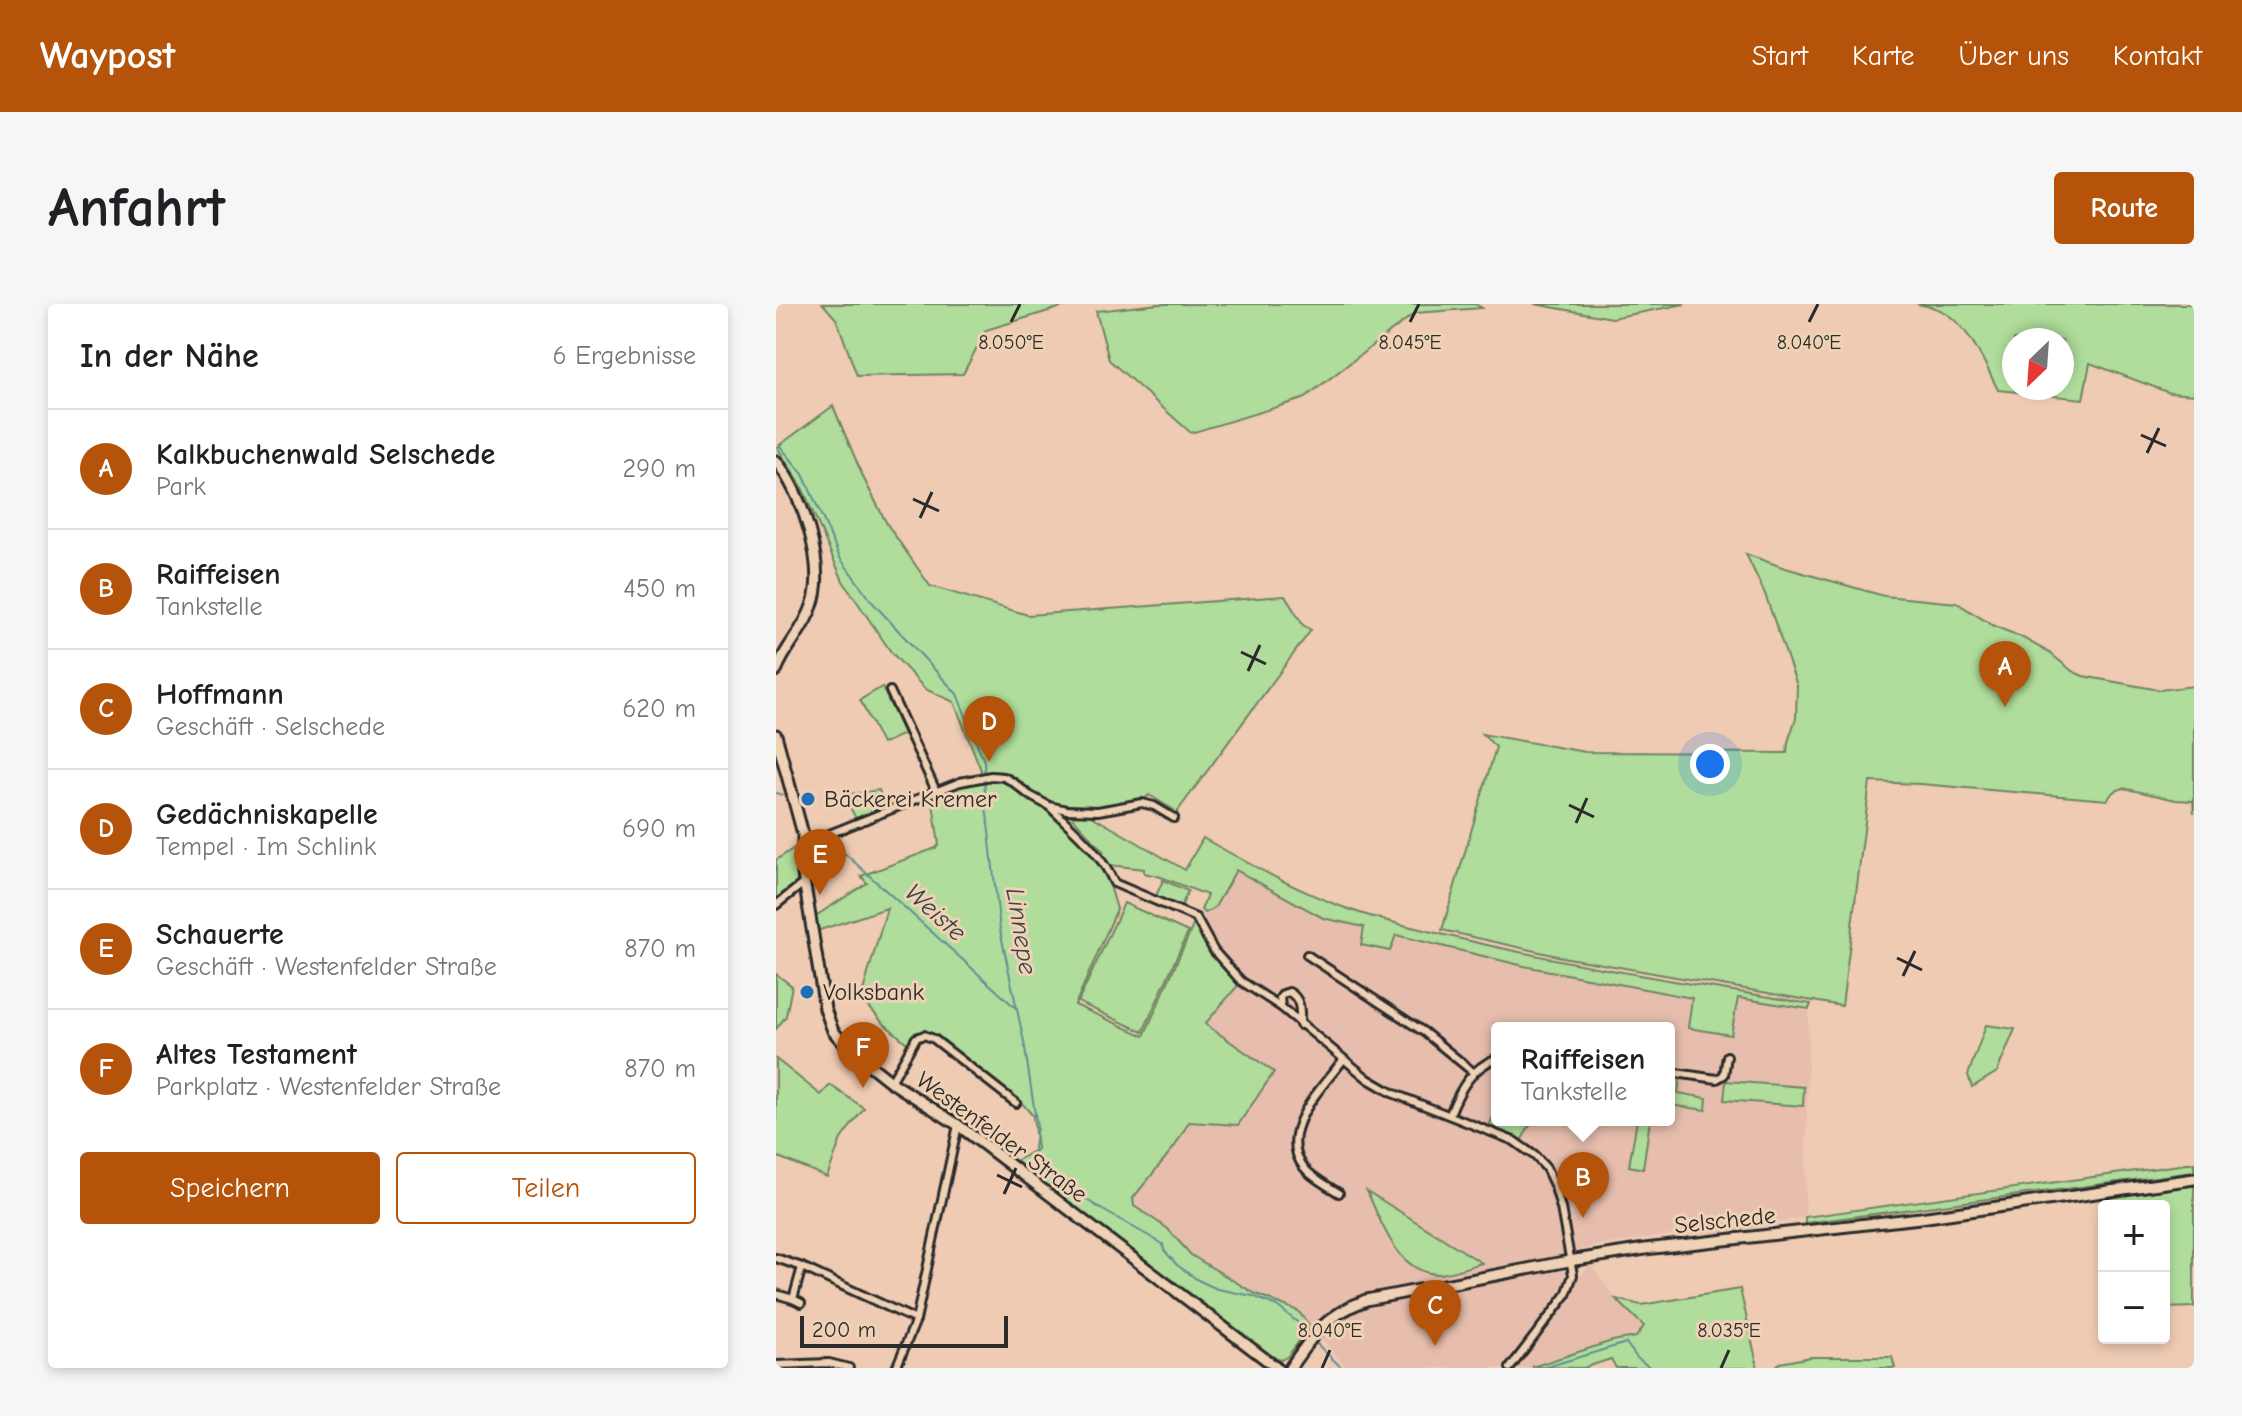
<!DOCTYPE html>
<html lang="de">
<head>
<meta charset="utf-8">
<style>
	body { margin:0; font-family:"Comic Neue",sans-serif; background:#f6f6f6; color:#202124 }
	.controls { position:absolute; right:24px; bottom:24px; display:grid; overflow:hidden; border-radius:8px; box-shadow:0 4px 12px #0003 }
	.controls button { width:72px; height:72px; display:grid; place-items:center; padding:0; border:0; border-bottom:2px solid #e0e0e0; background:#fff; color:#202124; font:40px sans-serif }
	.compass { position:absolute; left:1226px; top:24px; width:72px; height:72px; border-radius:50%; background:#fff; box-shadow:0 4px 12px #0003; rotate:205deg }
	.scale { position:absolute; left:24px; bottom:20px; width:208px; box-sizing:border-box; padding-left:8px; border:4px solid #2b2b2b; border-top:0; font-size:22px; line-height:28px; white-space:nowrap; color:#2b2b2b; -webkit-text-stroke:6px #efd1b5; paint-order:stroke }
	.you { position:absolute; left:934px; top:460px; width:28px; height:28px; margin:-20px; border:6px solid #fff; border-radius:50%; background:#1a73e8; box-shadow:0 0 0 12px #1a73e833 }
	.badge { display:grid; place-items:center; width:52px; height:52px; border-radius:50%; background:#b45309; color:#fff; font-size:26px; font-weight:700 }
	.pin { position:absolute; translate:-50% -66px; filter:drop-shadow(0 2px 4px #0008) }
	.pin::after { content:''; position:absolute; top:42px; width:28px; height:24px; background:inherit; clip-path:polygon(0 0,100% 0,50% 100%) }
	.popup { position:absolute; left:715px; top:718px; width:184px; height:104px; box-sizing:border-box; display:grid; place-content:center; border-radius:8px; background:#fff; filter:drop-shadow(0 2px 6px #0005); font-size:26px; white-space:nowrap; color:#757577 }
	.popup b { font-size:30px; color:#202124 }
	.popup::after { content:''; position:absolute; left:50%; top:100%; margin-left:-16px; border:16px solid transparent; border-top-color:#fff }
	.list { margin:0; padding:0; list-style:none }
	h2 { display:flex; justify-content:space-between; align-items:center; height:104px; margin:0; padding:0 32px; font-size:34px }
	h2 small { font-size:26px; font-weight:400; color:#757577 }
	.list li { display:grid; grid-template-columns:52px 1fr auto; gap:24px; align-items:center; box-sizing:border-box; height:120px; padding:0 32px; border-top:2px solid #e0e0e0 }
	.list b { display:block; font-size:30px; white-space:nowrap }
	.list p { margin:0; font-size:26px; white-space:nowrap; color:#757577 }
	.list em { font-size:26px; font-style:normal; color:#757577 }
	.actions { display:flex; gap:16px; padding:24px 32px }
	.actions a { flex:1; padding:18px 0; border:2px solid #b45309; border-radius:8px; text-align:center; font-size:28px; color:#b45309 }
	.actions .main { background:#b45309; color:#fff }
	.map { position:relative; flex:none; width:1418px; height:1064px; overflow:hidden; border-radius:8px }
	header { display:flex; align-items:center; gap:48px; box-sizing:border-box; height:112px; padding:0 40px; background:#b45309; color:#fff }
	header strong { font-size:38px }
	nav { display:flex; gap:44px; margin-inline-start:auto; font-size:28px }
	.intro { display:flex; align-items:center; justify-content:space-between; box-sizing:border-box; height:192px; padding:0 48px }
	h1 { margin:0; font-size:56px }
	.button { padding:20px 36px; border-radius:8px; background:#b45309; color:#fff; font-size:28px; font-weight:700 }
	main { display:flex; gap:48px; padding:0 48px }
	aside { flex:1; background:#fff; border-radius:8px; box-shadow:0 4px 12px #0003 }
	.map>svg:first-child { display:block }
</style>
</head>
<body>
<header>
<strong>Waypost</strong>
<nav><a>Start</a><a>Karte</a><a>Über uns</a><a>Kontakt</a></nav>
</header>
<div class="intro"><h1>Anfahrt</h1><a class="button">Route</a></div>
<main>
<aside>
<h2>In der Nähe<small>6 Ergebnisse</small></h2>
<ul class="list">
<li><span class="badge">A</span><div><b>Kalkbuchenwald Selschede</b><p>Park</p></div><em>290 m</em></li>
<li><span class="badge">B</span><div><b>Raiffeisen</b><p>Tankstelle</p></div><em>450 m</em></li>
<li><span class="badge">C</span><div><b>Hoffmann</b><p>Geschäft · Selschede</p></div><em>620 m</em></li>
<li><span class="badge">D</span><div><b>Gedächniskapelle</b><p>Tempel · Im Schlink</p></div><em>690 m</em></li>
<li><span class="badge">E</span><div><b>Schauerte</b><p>Geschäft · Westenfelder Straße</p></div><em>870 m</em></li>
<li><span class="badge">F</span><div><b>Altes Testament</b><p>Parkplatz · Westenfelder Straße</p></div><em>870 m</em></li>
</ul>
<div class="actions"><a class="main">Speichern</a><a>Teilen</a></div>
</aside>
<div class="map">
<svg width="1418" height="1064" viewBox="0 0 1418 1064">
	<rect width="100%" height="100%" fill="#efcbb4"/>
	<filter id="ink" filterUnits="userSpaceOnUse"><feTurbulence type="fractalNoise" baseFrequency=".0125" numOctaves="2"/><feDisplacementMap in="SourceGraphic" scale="16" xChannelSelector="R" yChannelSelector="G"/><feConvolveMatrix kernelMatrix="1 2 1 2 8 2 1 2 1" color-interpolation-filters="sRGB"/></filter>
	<g filter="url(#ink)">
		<!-- built -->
		<g fill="#e7beae" fill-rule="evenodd">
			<path d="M459,565L547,613L589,624L585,641L619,631L748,662L917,694L912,724L962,694L1033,705L1029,913L955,929L898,930L825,941L742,962L592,993L567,1000L534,1022L522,1007L475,986L415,951L391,924L358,903L357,894L399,842L413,818L462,821L497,768L429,720L464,679L441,647L426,615L429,609L439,603ZM721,724H893V816H721Z"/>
			<polygon points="814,960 840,995 868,1023 860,1033 836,1037 757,1064 737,1064 748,1044"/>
			<polygon points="776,965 783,965 789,968 789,980 729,1064 571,1064 542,1031 561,1015 580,1004 622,993"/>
		</g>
		<!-- green -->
		<g fill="#b0dd9b" stroke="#6e8463" stroke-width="2" fill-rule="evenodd">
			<polygon points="47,0 296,0 210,26 187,70 81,72 61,16"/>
			<polygon points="383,0 699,0 706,4 639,9 527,95 415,129 333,56 320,7"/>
			<polygon points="758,0 909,0 836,14"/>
			<path d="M1141,0H1418V91L1394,89L1314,59L1307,95L1222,86C1208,58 1194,23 1166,7C1159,3 1149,2 1141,0ZM1238,36H1286V84H1238Z"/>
			<polygon points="57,102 88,175 111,220 154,282 252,311 509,292 527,321 535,326 401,508 395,510 398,506 373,491 370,494 330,505 295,505 265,496 241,479 214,470 203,471 205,466 178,398 149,385 115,348 67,277 25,181 1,143"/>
			<polygon points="970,250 1006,263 1108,292 1181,299 1216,321 1245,333 1274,349 1296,367 1307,372 1383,386 1418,382 1418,509 1417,497 1400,496 1347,484 1337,488 1331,496 1144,480 1094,478 1066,702 786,653 666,626 720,443 706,430 809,448 1011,449 1012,438 1020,414 1021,382 989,290"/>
			<polygon points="106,383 128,430 106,440 84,396"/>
			<path d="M216,474L235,480L269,502L329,565L341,605L299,701L368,732L419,617L464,679L429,720L498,768L462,821L413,818L399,842L357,894L358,902L391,924L415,951L478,989L522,1007L534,1022L512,1052L505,1056L490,1050L345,937L238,858L261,845L257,812L245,798L157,730C144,726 140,729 132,740L106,718L85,694L111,604L41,627L38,613L91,579L85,572L160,544L163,541L156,492L186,480Z"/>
			<polygon points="103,486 109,505 81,517 68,491"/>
			<path d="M312,510L409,566L427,534C475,561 523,588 575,606C609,618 646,625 681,634C798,662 917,680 1035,700L1033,705L962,694L955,731L912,724L916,694L748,662L620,631L614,647L585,641L588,623L547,614L460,566L439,603L429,609L425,606L431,591L385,573L368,569V565L333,561L324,552L328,548L294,511Z"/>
			<polygon points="23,541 21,579 0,597 0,556"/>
			<polygon points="387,576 412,587 405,603 380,592"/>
			<polygon points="348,599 412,628 367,728 302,698"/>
			<polygon points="0,670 16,682 10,712 0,725"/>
			<polygon points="1210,721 1239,725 1221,768 1196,783 1192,771"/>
			<polygon points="0,755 45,791 54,781 88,804 65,835 51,873 0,852"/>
			<polygon points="893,773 904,774 902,789 931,794 930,806 893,801"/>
			<polygon points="950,777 1028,783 1027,802 948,796"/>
			<polygon points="718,810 721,812 721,816 757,816 745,837 713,822"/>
			<polygon points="861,816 874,816 867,865 853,862"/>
			<polygon points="1418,859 1418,868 1029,919 1029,913"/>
			<polygon points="1418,881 1418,1003 1388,1004 1388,902 1331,902 1332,894"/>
			<path d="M591,887L706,959C693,962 677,969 663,970C621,970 605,917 591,887Z"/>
			<polygon points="964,985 982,1064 840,1064 835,1055 807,1064 756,1063 836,1037 860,1033 868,1022 840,995 865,1001"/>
			<polygon points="1035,1053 1116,1053 1119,1064 998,1064 1004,1059"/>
		</g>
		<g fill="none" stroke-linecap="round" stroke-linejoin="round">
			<!-- stream -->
			<g stroke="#5f8f97" stroke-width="2">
				<polyline points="4,142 27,170 64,254 97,299 181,390 208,457 209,493 224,626 248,738 261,823 258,843 259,857 263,865 325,905 387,940 388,946 401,961 422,976 441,985 477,992 501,1002 530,1025"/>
				<polyline points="0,489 6,491"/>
				<polyline points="55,537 241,705"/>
				<polyline points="541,1040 566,1064"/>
				<polyline points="767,1064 850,1039 861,1054 875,1064"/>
			</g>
			<defs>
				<g id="street">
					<polyline points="114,387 160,487"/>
					<path d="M273,502C297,526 325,548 338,579L420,614L438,647L465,677L505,703L592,775L616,789L738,837L759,852L770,864L779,883L785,904L797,971L790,991L734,1064"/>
					<polyline points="28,540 184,478 215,472 228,473 237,478 253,491 273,502 291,506 322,507 366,499 378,502 398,514"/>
					<polyline points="0,601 29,578"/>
					<polyline points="531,651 648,728 697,768"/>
					<path d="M505,703L504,694L507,690L513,688C526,695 524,708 524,721"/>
					<polyline points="893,768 941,775 948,771 951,752"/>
					<polyline points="115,778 140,734 148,731 158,735 240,799"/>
					<path d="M674,810C684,785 695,764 721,754"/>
					<path d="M563,889C553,883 541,876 532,868C496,832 545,785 567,756"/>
					<polyline points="0,954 26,963 140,1016"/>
					<polyline points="0,990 17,995"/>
					<polyline points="25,999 17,995 26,963"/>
					<polyline points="0,1061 53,1059 73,1064"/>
					<polyline points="120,1064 140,1016 182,821"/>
				</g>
				<g id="secondary">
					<path d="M0,157C26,189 51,262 36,302C28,326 9,343 0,367"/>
					<polyline points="0,431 27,530 27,570 31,594 49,705 57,727 72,744 115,778 182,821 501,1064"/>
					<path d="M514,1064C538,1029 549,1012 590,996L793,957L869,945L1144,914L1418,875"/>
				</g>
			</defs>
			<!-- street casing -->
			<use href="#street" stroke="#2b2b2b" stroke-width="12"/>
			<!-- secondary casing -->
			<use href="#secondary" stroke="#2b2b2b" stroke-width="15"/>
			<!-- street -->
			<use href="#street" stroke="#efd1b5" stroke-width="6"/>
			<!-- secondary -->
			<use href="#secondary" stroke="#efd1b5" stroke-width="9"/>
		</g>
	</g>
	<!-- ticks -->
	<path fill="none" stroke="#2b2b2b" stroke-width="3" d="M235,18L244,0M634,18L643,0M1033,18L1042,0M1365,131L1390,142M1371,149L1383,124M137,195L163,207M144,214L156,188M465,348L490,360M472,367L484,341M793,501L818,513M800,519L811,494M1121,654L1146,666M1127,672L1139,647M221,871L246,883M228,890L240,864M546,1064L554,1046M945,1064L953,1046"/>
	<!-- markers -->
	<g fill="#1f6fb2" stroke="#efd1b5" stroke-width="3">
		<circle cx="32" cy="495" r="8"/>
		<circle cx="31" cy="688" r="8"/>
	</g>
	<g text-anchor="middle" stroke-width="6" stroke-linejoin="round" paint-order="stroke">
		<!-- poi labels -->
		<g font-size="24" fill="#2b2b2b" stroke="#efd1b5" text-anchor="start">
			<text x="48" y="503">Bäckerei Kremer</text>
			<text x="47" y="696">Volksbank</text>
		</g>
		<!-- street labels -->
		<g font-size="24" fill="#2b2b2b" stroke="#efd1b5">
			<text transform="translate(226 833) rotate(36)" y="8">Westenfelder Straße</text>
			<text transform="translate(949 916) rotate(-6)" y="8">Selschede</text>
		</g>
		<!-- water labels -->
		<g font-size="26" font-style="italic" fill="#384446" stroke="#efd1b5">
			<text transform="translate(160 608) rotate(42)" y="9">Weiste</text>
			<text transform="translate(246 627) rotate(81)" y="9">Linnepe</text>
		</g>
	</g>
	<g font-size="20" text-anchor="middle" fill="#2b2b2b" stroke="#efd1b5" stroke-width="6" stroke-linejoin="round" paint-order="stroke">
		<text x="235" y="45">8.050°E</text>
		<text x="634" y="45">8.045°E</text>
		<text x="1033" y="45">8.040°E</text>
		<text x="554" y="1033">8.040°E</text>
		<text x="953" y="1033">8.035°E</text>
	</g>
</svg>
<div class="controls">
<button>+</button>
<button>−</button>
</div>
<svg class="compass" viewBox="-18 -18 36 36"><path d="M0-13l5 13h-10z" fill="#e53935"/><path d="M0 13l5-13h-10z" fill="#757577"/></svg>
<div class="scale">200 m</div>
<div class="you"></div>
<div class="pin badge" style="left:1229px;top:403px">A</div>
<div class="pin badge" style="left:807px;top:914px">B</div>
<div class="popup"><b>Raiffeisen</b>Tankstelle</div>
<div class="pin badge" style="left:659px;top:1042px">C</div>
<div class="pin badge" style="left:213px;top:458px">D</div>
<div class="pin badge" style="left:44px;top:591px">E</div>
<div class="pin badge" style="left:87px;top:784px">F</div>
</div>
</main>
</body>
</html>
